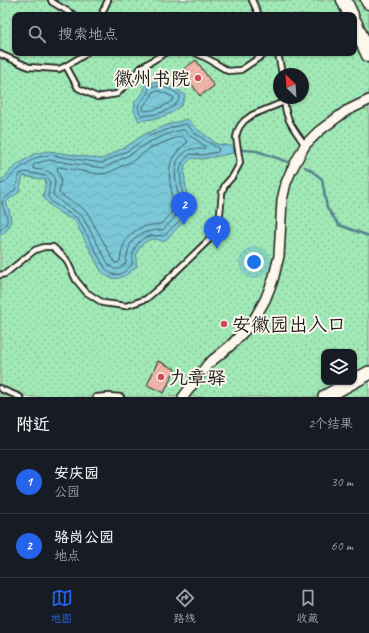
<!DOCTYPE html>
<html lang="zh">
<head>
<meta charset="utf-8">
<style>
	body { margin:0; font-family:Caveat,"LXGW WenKai TC",sans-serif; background:#20242c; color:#f1f3f6 }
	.controls { position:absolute; right:12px; bottom:12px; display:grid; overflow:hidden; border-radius:8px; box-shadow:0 1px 3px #0004 }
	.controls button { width:36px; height:36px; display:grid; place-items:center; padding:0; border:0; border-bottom:1px solid #363941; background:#171b24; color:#f1f3f6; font:20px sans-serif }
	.compass { position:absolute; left:273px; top:68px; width:36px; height:36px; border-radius:50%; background:#171b24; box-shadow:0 1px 3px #0004; rotate:335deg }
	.you { position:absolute; left:254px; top:262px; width:14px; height:14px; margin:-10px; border:3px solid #fff; border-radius:50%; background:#1a73e8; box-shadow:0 0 0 6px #1a73e833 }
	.badge { display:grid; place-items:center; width:26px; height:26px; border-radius:50%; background:#2563eb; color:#fff; font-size:13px; font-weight:700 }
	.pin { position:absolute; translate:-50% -33px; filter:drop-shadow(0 1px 2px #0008) }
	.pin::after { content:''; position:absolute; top:21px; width:14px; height:12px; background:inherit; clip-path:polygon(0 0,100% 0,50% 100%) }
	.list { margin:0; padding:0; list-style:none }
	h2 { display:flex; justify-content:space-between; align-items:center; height:52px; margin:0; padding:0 16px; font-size:17px }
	h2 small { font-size:13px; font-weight:400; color:#9ea1a6 }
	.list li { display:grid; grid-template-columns:26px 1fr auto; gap:12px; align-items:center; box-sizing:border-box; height:64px; padding:0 16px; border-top:1px solid #363941 }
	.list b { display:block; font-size:15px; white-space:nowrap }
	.list p { margin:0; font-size:13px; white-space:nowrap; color:#9ea1a6 }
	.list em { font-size:13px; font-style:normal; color:#9ea1a6 }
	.icon { flex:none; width:22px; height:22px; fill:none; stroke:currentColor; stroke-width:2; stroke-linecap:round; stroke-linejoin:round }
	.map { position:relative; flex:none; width:369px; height:397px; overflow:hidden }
	.search { position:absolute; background:#171b24; box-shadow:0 1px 3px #0004; left:12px; right:12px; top:12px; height:44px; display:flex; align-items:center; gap:10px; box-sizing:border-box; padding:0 14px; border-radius:8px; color:#9ea1a6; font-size:15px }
	.sheet { height:180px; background:#171b24 }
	nav { display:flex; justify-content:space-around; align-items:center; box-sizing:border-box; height:56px; border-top:1px solid #363941; background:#171b24; font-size:11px; color:#9ea1a6 }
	nav a { display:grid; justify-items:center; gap:2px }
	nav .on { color:#2563eb }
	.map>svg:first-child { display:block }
</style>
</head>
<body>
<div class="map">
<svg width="369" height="397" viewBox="0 0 369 397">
	<defs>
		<pattern id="park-dots" width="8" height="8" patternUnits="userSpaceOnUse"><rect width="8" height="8" fill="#a0e8b5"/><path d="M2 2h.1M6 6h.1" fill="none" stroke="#89c69b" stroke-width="1.8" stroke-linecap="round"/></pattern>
		<pattern id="water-waves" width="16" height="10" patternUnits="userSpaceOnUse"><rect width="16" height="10" fill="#7bc8d9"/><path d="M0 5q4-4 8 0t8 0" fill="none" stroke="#6aabba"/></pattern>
		<pattern id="building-hatch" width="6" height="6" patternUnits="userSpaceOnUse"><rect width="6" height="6" fill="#f2b9ab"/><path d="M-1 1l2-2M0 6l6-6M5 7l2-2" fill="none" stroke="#cf9e93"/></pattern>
	</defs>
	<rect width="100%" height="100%" fill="#fbf7ec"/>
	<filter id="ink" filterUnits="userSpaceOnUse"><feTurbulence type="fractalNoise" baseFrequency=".025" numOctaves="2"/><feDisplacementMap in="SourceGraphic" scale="8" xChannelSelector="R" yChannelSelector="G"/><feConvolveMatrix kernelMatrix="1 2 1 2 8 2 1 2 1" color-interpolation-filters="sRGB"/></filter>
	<g filter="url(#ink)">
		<!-- park -->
		<path fill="url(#park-dots)" stroke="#5e8268" fill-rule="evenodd" d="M0,0H369V397H0ZM15,15H354V53H15ZM279,74H303V98H279ZM324,352H354V382H324Z"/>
		<!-- water -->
		<g fill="url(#water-waves)" stroke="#55838d">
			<path d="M154,82C165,83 177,88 185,95L182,105L171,113L159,118L139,121L134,111L135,102L144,91L145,84Z"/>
			<path d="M187,119L197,129L217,144L232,146L234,153L202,159L192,158L185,165L184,171L185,181L188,201L184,221L164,242C147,232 132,250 137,266C124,277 115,285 101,271L75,221L60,213L50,205L43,197L46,180L23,176L19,192L6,202C11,216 15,223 3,234H0V180H2L14,167L34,154L48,151L102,159L127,146L145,134L170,124Z"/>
		</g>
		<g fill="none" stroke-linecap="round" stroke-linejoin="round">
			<!-- shore -->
			<g stroke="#426168" stroke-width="1">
				<path d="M154,86C163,86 174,90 180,96C177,111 155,115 142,116C133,104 142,103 147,94C148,93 149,88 149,87Z"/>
				<path d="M154,91H160L173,97L174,99C165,107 156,110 144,111L143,109L144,105L151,97Z"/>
				<path d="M184,130L191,136L205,146V147L204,149H191L188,150L182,155L177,161L175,172L176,182L179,201L176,216L163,230C138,230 128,239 126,263L119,269H114L109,265L82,216L65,205L53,195C53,191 55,186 55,182C55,170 42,170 34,169L33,166L37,163L49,160L104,168L131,154L149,142L173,132Z"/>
				<path d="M182,136L187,141V143C170,155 167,167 171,188C172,197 174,205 171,213C169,217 164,221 160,224C135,226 123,235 120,261L117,263H115L87,212C79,204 68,201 59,193L61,180L57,168L59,167L99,174L108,173L134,160L152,147Z"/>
				<path d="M0,184L4,183L16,171L35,158L48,155L102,163L129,150L147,137L171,128L185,124H187L194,133L219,149L218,152L201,155L190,154L182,163L180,170L181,182L184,201L181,219L164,236C142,233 132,243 132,265C122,274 115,280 105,268L78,219L62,209L52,202L48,197C48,190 53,181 46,176L25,172L20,174L15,190L2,201C2,212 15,222 0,230"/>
			</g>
			<!-- stream -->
			<g stroke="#55838d" stroke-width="2.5">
				<polyline points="233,150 244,150 257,151 288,162"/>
				<polyline points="305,167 309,169 322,179 327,208 339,225 369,236"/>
			</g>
		</g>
		<!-- building -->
		<g fill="url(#building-hatch)" stroke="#1c1c1c">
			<polygon points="196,60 214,86 200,96 182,70"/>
			<polygon points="158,361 175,369 164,393 147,385"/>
		</g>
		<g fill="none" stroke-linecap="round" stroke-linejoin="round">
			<defs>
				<g id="service">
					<polyline points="51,0 52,2 74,15"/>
					<polyline points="252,0 259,15"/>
					<polyline points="103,15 103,11 108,0"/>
					<polyline points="196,53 210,60 228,71 241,70 266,53"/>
					<polyline points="278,53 282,74"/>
					<polyline points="0,54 29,67 59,69 66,66 84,55 86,53"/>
					<polyline points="66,66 78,88 97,97 117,94 142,67 165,53"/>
					<path d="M284,98C285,119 293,128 305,145"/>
					<polyline points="0,275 5,274 35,250 44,247 53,247 66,259 76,280 86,292 103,303 126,306 146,299 160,287 215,234 220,214 222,192 225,185 233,176 240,163 236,137 238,130 240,126 244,121 252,115 284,102"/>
					<polyline points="0,388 3,390 20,397"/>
					<polyline points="96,397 108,396 121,397"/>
				</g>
				<polyline id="minor" points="183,397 208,364 230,346 252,323 265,300 273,280 279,256 282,200 286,183 291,171 305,145 319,131 346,111 369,100"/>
				<g id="secondary">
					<polyline points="354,381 369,373"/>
					<polyline points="325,397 352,382"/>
				</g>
				<g id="primary">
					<polyline points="344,0 351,15"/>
					<polyline points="368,0 369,2"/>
					<polyline points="354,22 369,55"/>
				</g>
			</defs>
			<!-- service casing -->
			<use href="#service" stroke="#1c1c1c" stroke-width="8"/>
			<!-- minor casing -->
			<use href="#minor" stroke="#1c1c1c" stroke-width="12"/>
			<!-- secondary casing -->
			<use href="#secondary" stroke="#1c1c1c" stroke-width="16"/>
			<!-- primary casing -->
			<use href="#primary" stroke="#1c1c1c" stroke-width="17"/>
			<!-- service -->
			<use href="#service" stroke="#fbf7ec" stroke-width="4.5"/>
			<!-- minor -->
			<use href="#minor" stroke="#fbf7ec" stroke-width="9"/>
			<!-- secondary -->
			<use href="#secondary" stroke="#fbf7ec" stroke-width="13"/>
			<!-- primary -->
			<use href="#primary" stroke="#fbf7ec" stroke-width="14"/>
		</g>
	</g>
	<!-- markers -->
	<g fill="#d1495b" stroke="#fbf7ec" stroke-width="1.5">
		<circle cx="198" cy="78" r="4"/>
		<circle cx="224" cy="324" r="4"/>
		<circle cx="161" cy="377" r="4"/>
	</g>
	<g text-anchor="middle" stroke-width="4" stroke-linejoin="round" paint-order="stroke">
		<!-- poi labels -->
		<g font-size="19" fill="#1c1c1c" stroke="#fbf7ec" text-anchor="start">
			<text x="190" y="85" text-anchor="end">徽州书院</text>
			<text x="232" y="331">安徽园出入口</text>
			<text x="169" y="384">九章驿</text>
		</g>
	</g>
</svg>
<div class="controls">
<button><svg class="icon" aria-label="layers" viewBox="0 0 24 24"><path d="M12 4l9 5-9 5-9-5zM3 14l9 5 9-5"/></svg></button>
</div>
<svg class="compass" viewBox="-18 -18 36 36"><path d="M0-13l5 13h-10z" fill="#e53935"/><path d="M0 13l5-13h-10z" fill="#9ea1a6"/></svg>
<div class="you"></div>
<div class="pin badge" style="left:217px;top:249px">1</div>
<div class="pin badge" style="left:184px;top:225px">2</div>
<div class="search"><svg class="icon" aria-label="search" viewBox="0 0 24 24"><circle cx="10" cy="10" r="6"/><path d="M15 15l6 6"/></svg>搜索地点</div>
</div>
<section class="sheet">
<h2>附近<small>2个结果</small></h2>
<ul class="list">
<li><span class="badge">1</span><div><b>安庆园</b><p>公园</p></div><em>30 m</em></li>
<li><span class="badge">2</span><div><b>骆岗公园</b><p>地点</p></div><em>60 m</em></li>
</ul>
</section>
<nav>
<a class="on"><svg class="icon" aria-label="map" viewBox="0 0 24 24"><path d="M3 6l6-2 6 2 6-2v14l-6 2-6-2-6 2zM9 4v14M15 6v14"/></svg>地图</a>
<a><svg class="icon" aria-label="directions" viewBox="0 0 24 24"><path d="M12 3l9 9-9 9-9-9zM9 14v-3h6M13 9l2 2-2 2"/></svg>路线</a>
<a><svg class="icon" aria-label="saved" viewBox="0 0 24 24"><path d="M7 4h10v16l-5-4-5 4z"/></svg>收藏</a>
</nav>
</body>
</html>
